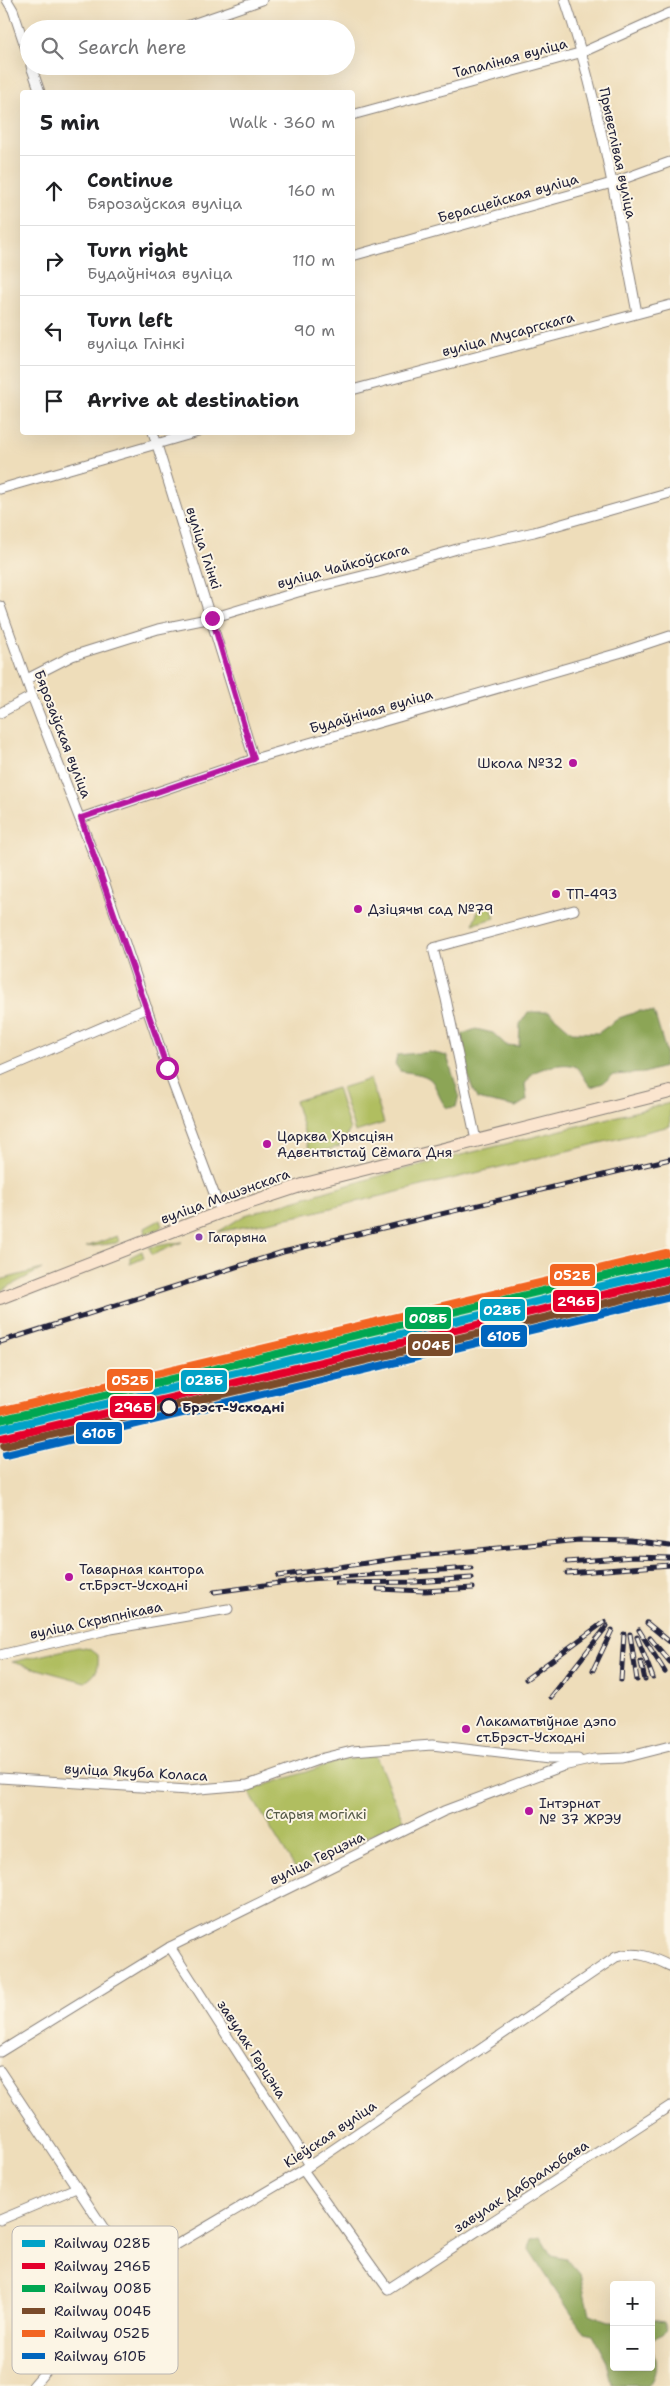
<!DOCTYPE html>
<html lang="en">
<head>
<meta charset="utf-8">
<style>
	body { margin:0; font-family:"Shantell Sans",sans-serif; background:#f6f6f6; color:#202124 }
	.controls { position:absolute; right:15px; bottom:15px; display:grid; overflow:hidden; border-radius:5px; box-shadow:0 5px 20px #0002 }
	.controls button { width:45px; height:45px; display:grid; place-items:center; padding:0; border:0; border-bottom:1px solid #e0e0e0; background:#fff; color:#202124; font:25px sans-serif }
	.stop { position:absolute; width:15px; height:15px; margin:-11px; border:4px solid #b5179e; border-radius:50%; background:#fff }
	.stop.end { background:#b5179e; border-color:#fff; box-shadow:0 1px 5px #0008 }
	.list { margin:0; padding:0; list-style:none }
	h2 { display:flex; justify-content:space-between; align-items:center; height:65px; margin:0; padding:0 20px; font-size:21px }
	h2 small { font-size:16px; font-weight:400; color:#757577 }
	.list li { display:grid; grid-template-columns:32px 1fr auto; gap:15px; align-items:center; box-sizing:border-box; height:70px; padding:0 20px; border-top:1px solid #e0e0e0 }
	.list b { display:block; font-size:19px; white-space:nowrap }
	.list p { margin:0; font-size:16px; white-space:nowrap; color:#757577 }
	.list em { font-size:16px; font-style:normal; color:#757577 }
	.icon { flex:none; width:28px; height:28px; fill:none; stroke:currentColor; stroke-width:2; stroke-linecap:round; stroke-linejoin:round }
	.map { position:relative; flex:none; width:670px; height:2386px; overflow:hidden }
	.search { position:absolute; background:#fff; box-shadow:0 5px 20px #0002; left:20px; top:20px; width:335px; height:55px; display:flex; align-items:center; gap:12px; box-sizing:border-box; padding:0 18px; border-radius:28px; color:#757577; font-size:19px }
	.panel { position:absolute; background:#fff; box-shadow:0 5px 20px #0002; left:20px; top:90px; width:335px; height:345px; border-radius:5px }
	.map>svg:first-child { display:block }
</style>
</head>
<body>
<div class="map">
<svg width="670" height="2386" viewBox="0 0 670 2386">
	<rect width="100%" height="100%" fill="#fcf5e5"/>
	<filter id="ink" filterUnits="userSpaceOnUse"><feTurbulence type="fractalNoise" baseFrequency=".02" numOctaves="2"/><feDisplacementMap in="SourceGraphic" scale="10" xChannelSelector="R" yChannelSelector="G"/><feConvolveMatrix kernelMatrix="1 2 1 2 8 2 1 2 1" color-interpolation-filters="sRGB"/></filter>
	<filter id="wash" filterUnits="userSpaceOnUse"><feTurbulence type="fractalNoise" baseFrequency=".0096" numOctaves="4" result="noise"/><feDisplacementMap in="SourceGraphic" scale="20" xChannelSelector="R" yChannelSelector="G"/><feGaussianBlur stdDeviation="1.12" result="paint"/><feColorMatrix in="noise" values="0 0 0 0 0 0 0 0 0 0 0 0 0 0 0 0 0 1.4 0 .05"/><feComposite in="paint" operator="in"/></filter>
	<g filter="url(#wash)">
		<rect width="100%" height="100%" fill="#eeddba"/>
		<!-- green -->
		<g fill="#b0be60" stroke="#69704e">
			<polygon points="490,903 495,918 473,924 480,906"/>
			<polygon points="370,1079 384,1123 355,1132 341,1088"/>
			<polygon points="337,1088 350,1130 340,1146 311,1155 295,1101"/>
			<polygon points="670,1103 670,1126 302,1215 218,1232 245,1215 393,1172"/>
			<polygon points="160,1220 162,1226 159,1229 146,1234 145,1228"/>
			<polygon points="117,1236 119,1241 116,1243 86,1247"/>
			<polygon points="182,1242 152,1255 149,1247"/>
			<polygon points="142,1251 144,1258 130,1264 130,1257"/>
			<polygon points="42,1269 0,1291 0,1280"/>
			<path d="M78,1647L90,1649L98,1655C99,1669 97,1674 85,1682L12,1662Z"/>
			<polygon points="376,1756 403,1820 297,1871 248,1791 342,1760"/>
		</g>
		<!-- forest -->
		<g fill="#8ca556" stroke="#576448">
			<path d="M639,1011L654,1012L666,1052L664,1067L644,1073L613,1075L603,1083L591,1087C585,1081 583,1073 577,1068C570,1060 539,1068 532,1074C530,1077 527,1081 525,1084L527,1100L516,1107L477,1099L468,1077L462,1034L476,1029L493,1033L506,1045L519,1046L520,1024L528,1012H549L572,1032L598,1033L619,1018Z"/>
			<path d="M430,1052L447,1056L459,1095L456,1107L447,1108C439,1100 436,1085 431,1080C424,1073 409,1073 400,1071L395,1064L397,1055Z"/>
			<path d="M541,2237L551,2255L566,2258L580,2274L589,2314L608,2321H614V2367H651V2346C657,2361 658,2373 648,2386L612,2385L607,2361L593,2335L584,2333L528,2248L531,2239Z"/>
			<polygon points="651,2320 664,2322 667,2330 651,2342"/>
		</g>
	</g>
	<g filter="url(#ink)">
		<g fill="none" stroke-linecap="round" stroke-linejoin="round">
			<defs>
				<g id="street">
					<polyline points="7,0 13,10 29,58"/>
					<path d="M565,0C599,101 617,208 637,313"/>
					<polyline points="178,29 262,0"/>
					<polyline points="31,66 40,92"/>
					<polyline points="32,69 42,66"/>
					<polyline points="352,115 583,52 670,13"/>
					<polyline points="352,256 612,183 670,162"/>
					<polyline points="352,390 670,305"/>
					<polyline points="153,432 254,759"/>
					<polyline points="0,489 198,432"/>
					<polyline points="0,606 32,696 105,884 167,1068 221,1212"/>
					<polyline points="27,679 72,656 158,629 212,618 298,592 378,572 457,549 534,532 670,493"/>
					<polyline points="0,713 32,696"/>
					<polyline points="81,818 254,759 619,653 670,636"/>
					<polyline points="0,1071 147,1008"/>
					<polyline points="476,1140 446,999 433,948 574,910"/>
					<polyline points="0,1655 111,1629 228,1609"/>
					<polyline points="0,1778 188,1790 248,1785 323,1758 352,1751 432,1745 549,1759 578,1759"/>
					<polyline points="170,1947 310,2165"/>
					<polyline points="0,2052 170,1947 444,1811 563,1766 594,1759 623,1758 670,1746"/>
					<polyline points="0,2071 132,2271"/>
					<polyline points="303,2170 388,2289 670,2106"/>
					<polyline points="0,2220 76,2188"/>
					<path d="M33,2386L132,2271L303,2170L616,1957C635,1950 652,1957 670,1966"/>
				</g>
				<polyline id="secondary" points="0,1298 221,1212 309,1183 670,1092"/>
			</defs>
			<!-- street casing -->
			<use href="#street" stroke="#88807a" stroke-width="11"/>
			<!-- secondary casing -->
			<use href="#secondary" stroke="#88807a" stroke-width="14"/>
			<!-- street -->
			<use href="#street" stroke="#fff" stroke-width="9"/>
			<!-- secondary -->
			<use href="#secondary" stroke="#fbe5cf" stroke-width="12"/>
			<defs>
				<g id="rail">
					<polyline points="0,1342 283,1252 670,1159"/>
					<polyline points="0,1438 670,1279"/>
					<polyline points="567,1562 633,1557 670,1558"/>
					<polyline points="567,1573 670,1565"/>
					<polyline points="278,1576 400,1558 579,1540 631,1541 670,1546"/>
					<polyline points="337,1583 415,1582 472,1578"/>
					<polyline points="378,1589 425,1591 473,1588"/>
					<polyline points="214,1592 309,1579 471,1568"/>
					<polyline points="647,1623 670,1642"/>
					<polyline points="639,1630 665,1672"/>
					<polyline points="630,1634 637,1680"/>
					<polyline points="637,1637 653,1678"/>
					<polyline points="650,1638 670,1662"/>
					<polyline points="641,1662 645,1680"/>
					<polyline points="593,1670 612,1630"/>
					<polyline points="526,1679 604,1622"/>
					<polyline points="621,1680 624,1634"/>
					<polyline points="551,1697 607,1626"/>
				</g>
			</defs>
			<!-- rail casing -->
			<use href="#rail" stroke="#22223b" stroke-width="5"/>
			<!-- rail -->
			<use href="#rail" stroke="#fcf5e5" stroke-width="3" stroke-dasharray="9" stroke-linecap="butt"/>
			<defs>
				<polyline id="rail-1" points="0,1429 670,1270"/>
				<polyline id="rail-2" points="2,1438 670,1279"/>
				<polyline id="rail-3" points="0,1420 668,1261"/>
				<polyline id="rail-4" points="4,1446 670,1288"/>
				<polyline id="rail-5" points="0,1411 666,1253"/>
				<polyline id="rail-6" points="6,1455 670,1297"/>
			</defs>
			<!-- rail-1 casing -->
			<use href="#rail-1" stroke="#fcf5e5" stroke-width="11"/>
			<!-- rail-2 casing -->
			<use href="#rail-2" stroke="#fcf5e5" stroke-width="11"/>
			<!-- rail-3 casing -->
			<use href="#rail-3" stroke="#fcf5e5" stroke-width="11"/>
			<!-- rail-4 casing -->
			<use href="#rail-4" stroke="#fcf5e5" stroke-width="11"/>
			<!-- rail-5 casing -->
			<use href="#rail-5" stroke="#fcf5e5" stroke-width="11"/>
			<!-- rail-6 casing -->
			<use href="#rail-6" stroke="#fcf5e5" stroke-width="11"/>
			<!-- rail-1 -->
			<use href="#rail-1" stroke="#02a2c7" stroke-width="8"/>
			<!-- rail-2 -->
			<use href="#rail-2" stroke="#e4002b" stroke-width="8"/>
			<!-- rail-3 -->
			<use href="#rail-3" stroke="#00a651" stroke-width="8"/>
			<!-- rail-4 -->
			<use href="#rail-4" stroke="#7a4b2a" stroke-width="8"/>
			<!-- rail-5 -->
			<use href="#rail-5" stroke="#f26522" stroke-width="8"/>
			<!-- rail-6 -->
			<use href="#rail-6" stroke="#0065bd" stroke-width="8"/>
		</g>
	</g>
	<g fill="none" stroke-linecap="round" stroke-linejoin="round" filter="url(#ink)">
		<!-- route -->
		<polyline stroke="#b5179e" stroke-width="6" points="167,1068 81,818 254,759 212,618"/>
	</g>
	<!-- markers -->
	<g fill="#b5179e" stroke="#fcf5e5" stroke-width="2">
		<circle cx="573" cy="763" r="5"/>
		<circle cx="556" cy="894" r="5"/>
		<circle cx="358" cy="909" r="5"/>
		<circle cx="267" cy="1144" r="5"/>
		<circle cx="69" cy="1577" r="5"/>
		<circle cx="466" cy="1729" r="5"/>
		<circle cx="529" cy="1811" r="5"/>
	</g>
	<circle fill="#8e44ad" stroke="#fcf5e5" stroke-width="2" cx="199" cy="1237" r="4.5"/>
	<circle fill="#fcf5e5" stroke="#22223b" stroke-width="2.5" cx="169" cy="1407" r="8"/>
	<g text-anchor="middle" stroke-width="4" stroke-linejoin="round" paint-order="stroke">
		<!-- bus labels -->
		<g font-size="13" fill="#22223b" stroke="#fcf5e5" text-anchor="start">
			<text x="208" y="1242">Гагарына</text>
		</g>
		<!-- street labels -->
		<g font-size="14" fill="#22223b" stroke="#fcf5e5">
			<text transform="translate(510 58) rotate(-15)" y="5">Тапаліная вуліца</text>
			<text transform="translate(618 153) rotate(78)" y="5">Прыветлівая вуліца</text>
			<text transform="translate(508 198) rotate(-16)" y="5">Берасцейская вуліца</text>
			<text transform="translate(508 334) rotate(-15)" y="5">вуліца Мусаргскага</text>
			<text transform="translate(204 548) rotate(72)" y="5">вуліца Глінкі</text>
			<text transform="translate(343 566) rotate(-15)" y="5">вуліца Чайкоўскага</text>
			<text transform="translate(371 711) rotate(-16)" y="5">Будаўнічая вуліца</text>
			<text transform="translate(63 734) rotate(69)" y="5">Бярозаўская вуліца</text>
			<text transform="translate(225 1196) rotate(-20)" y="5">вуліца Машэнскага</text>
			<text transform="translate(96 1620) rotate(-12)" y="5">вуліца Скрыпнікава</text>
			<text transform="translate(136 1772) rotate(3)" y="5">вуліца Якуба Коласа</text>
			<text transform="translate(317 1858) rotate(-26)" y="5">вуліца Герцэна</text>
			<text transform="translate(252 2049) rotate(57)" y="5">завулак Герцэна</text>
			<text transform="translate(330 2134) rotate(-34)" y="5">Кіеўская вуліца</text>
			<text transform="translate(521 2186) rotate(-33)" y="5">завулак Дабралюбава</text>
		</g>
		<!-- poi labels -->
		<g font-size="14" fill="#22223b" stroke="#fcf5e5" text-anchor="start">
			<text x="563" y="768" text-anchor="end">Школа №32</text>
			<text x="566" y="899">ТП-493</text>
			<text x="368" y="914">Дзіцячы сад №79</text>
			<text x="277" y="1141">Царква Хрысціян<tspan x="277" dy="16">Адвентыстаў Сёмага Дня</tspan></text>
			<text x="79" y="1574">Таварная кантора<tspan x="79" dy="16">ст.Брэст-Усходні</tspan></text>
			<text x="476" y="1726">Лакаматыўнае дэпо<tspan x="476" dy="16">ст.Брэст-Усходні</tspan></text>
			<text x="539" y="1808">Інтэрнат<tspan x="539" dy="16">№ 37 ЖРЭУ</tspan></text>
		</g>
		<!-- stop labels -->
		<g font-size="14" font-weight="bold" fill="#22223b" stroke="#fcf5e5" text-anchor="start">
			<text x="182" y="1412">Брэст-Усходні</text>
		</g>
		<!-- park labels -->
		<g font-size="14" fill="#545948" stroke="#fcf5e5">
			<text x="316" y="1819">Старыя могілкі</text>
		</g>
	</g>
	<!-- legend -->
	<rect x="12" y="2226" width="166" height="148" rx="8" fill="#fcf5e5" stroke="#bbb6b2" stroke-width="1"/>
	<rect x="22" y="2240" width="23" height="7" fill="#02a2c7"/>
	<rect x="22" y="2263" width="23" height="6" fill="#e4002b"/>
	<rect x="22" y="2285" width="23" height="7" fill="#00a651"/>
	<rect x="22" y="2308" width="23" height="6" fill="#7a4b2a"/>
	<rect x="22" y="2330" width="23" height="7" fill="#f26522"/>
	<rect x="22" y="2353" width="23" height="6" fill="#0065bd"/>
	<g font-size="14" fill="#22223b">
		<text x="54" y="2248">Railway 028Б</text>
		<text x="54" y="2271">Railway 296Б</text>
		<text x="54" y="2293">Railway 008Б</text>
		<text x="54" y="2316">Railway 004Б</text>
		<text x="54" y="2338">Railway 052Б</text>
		<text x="54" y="2361">Railway 610Б</text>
	</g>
	<g stroke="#fcf5e5" stroke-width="2">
		<rect x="549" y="1263" width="47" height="24" rx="5" fill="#f26522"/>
		<rect x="552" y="1289" width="48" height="24" rx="5" fill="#e4002b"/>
		<rect x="479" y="1298" width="47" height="24" rx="5" fill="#02a2c7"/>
		<rect x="404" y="1306" width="48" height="24" rx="5" fill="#00a651"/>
		<rect x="480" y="1324" width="48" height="24" rx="5" fill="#0065bd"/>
		<rect x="407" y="1333" width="47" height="24" rx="5" fill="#7a4b2a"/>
		<rect x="106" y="1368" width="48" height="24" rx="5" fill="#f26522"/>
		<rect x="180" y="1369" width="48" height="24" rx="5" fill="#02a2c7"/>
		<rect x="109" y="1395" width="47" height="24" rx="5" fill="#e4002b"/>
		<rect x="75" y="1421" width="48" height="24" rx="5" fill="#0065bd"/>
	</g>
	<g font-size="14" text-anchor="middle" font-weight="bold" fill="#fff">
		<text x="572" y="1280">052Б</text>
		<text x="576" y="1306">296Б</text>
		<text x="502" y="1315">028Б</text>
		<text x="428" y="1323">008Б</text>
		<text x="504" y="1341">610Б</text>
		<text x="431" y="1350">004Б</text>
		<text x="130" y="1385">052Б</text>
		<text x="204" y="1385">028Б</text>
		<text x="133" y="1412">296Б</text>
		<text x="99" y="1438">610Б</text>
	</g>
</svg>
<div class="controls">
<button>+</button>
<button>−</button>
</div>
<div class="stop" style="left:167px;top:1068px"></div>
<div class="stop end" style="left:212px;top:618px"></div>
<div class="search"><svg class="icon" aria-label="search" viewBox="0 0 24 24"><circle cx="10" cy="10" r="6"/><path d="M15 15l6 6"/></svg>Search here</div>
<section class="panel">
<h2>5 min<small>Walk · 360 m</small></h2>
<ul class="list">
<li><svg class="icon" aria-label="ahead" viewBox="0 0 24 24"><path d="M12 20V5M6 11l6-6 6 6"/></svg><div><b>Continue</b><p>Бярозаўская вуліца</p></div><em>160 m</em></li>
<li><svg class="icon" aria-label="right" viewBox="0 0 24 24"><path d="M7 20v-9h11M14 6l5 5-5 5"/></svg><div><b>Turn right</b><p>Будаўнічая вуліца</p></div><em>110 m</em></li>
<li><svg class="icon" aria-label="left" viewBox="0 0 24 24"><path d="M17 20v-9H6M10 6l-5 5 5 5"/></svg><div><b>Turn left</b><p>вуліца Глінкі</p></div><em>90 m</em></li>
<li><svg class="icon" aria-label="arrive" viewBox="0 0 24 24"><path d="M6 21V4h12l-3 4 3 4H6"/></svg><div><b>Arrive at destination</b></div></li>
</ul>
</section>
</div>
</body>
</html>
